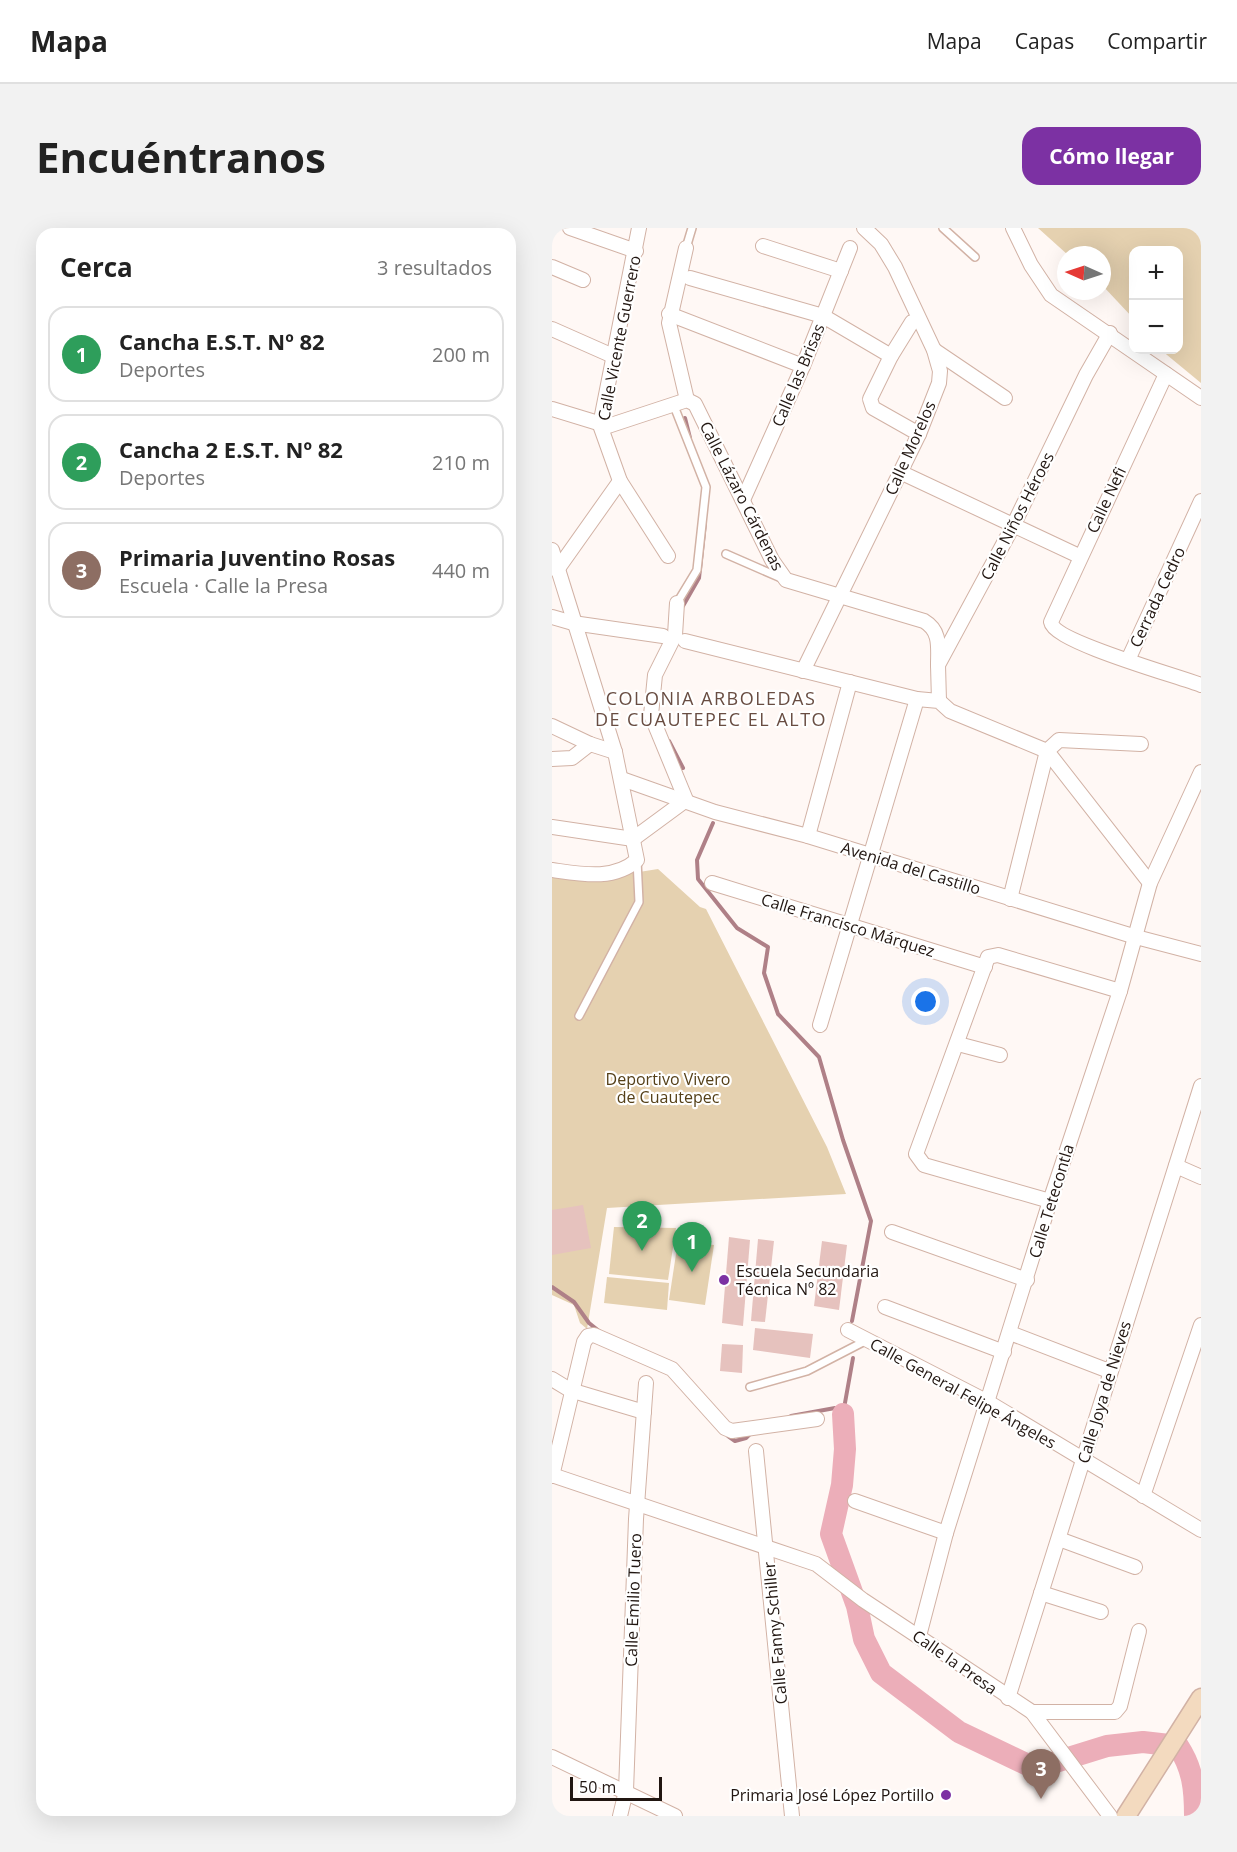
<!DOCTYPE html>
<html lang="es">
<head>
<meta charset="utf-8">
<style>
	body { margin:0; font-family:"Open Sans",sans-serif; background:#f2f2f2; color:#222 }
	.controls { position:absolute; right:18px; top:18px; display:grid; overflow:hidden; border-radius:12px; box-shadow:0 6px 24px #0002 }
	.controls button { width:54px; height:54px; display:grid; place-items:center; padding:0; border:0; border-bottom:2px solid #e0e0e0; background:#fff; color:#222; font:30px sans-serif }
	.compass { position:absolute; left:505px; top:18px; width:54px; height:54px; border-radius:50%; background:#fff; box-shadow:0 6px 24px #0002; rotate:273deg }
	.scale { position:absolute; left:18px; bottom:15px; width:92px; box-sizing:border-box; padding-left:6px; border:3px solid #211611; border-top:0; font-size:16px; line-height:21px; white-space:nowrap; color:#211611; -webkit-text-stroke:4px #fff; paint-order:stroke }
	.you { position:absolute; left:374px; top:774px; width:21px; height:21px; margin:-15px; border:4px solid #fff; border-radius:50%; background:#1a73e8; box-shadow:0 0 0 9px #1a73e833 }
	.badge { display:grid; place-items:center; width:39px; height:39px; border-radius:50%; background:#7c31a3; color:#fff; font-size:20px; font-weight:700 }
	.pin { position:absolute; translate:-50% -50px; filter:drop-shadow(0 2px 3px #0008) }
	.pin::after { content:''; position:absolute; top:32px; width:21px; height:18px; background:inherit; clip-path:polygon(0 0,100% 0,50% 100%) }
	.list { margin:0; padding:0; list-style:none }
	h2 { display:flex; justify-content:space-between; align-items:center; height:78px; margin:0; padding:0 24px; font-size:26px }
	h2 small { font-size:20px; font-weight:400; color:#767676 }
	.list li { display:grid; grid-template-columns:39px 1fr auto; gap:18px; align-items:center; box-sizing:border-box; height:96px; margin:0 12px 12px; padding:0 12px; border:2px solid #e0e0e0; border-radius:18px }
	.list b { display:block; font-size:22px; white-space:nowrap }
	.list p { margin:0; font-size:20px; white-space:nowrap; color:#767676 }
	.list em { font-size:20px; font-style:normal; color:#767676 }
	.map { position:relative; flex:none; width:649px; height:1588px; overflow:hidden; border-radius:18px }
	header { display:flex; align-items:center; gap:36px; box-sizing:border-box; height:84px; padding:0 30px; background:#fff; border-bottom:2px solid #e0e0e0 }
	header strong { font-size:28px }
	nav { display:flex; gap:33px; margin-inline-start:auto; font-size:21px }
	.intro { display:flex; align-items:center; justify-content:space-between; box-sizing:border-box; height:144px; padding:0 36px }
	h1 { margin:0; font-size:42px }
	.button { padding:15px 27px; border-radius:18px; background:#7c31a3; color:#fff; font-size:21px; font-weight:700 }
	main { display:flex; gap:36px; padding:0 36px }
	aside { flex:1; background:#fff; border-radius:18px; box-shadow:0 6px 24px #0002 }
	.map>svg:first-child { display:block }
</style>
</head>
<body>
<header>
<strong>Mapa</strong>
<nav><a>Mapa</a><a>Capas</a><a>Compartir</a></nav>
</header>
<div class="intro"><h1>Encuéntranos</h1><a class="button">Cómo llegar</a></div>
<main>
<aside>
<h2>Cerca<small>3 resultados</small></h2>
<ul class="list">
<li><span class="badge" style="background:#2e9e5b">1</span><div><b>Cancha E.S.T. Nº 82</b><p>Deportes</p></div><em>200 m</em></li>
<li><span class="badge" style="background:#2e9e5b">2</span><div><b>Cancha 2 E.S.T. Nº 82</b><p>Deportes</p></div><em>210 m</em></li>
<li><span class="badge" style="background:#8d6e63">3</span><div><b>Primaria Juventino Rosas</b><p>Escuela · Calle la Presa</p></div><em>440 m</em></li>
</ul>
</aside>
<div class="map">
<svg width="649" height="1588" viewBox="0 0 649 1588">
	<rect width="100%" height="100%" fill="#fff8f5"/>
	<!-- green -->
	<g fill="#e5d1b0">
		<polygon points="486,0 649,0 649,155 609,122 626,122 626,22 582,22 581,90 550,57 550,27 516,27"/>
		<polygon points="0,640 62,648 106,641 148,679 154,681 275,919 294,966 55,980 35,1101 28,1095 22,1077 0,1067"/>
		<polygon points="62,999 124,1000 116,1052 57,1046"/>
		<polygon points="126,1013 162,1017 153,1077 117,1072"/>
		<polygon points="55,1049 117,1055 115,1082 52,1075"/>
	</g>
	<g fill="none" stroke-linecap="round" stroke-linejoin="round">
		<!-- stream -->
		<g stroke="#af8087" stroke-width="4">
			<polyline points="133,190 138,210"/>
			<polyline points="131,378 147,350 153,295"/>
			<polyline points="117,513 131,540"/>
			<polyline points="161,595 145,632 146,651 185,700 216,719 212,745 226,786 267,829 291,912 319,993 300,1093"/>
			<polyline points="0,1059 22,1074 37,1095 47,1103"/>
			<polyline points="239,1188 283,1180 291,1186 301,1130"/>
			<polyline points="176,1208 183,1213 194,1210 198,1206"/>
		</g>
		<!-- river -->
		<path stroke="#ecaeb9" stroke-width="22" d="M291,1186L293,1221L290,1257L279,1306L305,1378L312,1411L329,1445L407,1504L476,1537L497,1536L555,1518L591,1514L626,1518C641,1541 643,1561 643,1588"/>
	</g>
	<!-- building -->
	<g fill="#e6c2be">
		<polygon points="31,977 39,1020 0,1027 0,982"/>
		<polygon points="177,1009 198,1012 191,1098 170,1095"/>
		<polygon points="206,1011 222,1013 213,1094 199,1093"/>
		<polygon points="270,1013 295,1017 287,1082 262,1078"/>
		<polygon points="203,1100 261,1106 258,1130 201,1122"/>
		<polygon points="170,1116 191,1117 190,1145 168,1143"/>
	</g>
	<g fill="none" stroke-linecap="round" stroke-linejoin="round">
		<defs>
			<g id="lane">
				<polyline points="391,0 423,29"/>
				<polyline points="134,20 140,0"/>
				<polyline points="122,178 154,259 145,342 125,375"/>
				<polyline points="174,326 229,350"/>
				<polyline points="27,788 87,674 85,632"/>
				<polyline points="198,1159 255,1143 315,1112"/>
			</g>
			<g id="street">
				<polyline points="18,0 84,23"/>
				<polyline points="87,0 48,197 68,253 116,328"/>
				<polyline points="461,0 479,37 499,67 649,170"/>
				<polyline points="211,18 289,43"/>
				<polyline points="134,20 117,95 135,172"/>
				<polyline points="0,39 31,52"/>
				<polyline points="138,50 271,88 339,128"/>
				<polyline points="117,86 251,138"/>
				<polyline points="360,94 339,128 318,171 321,180 367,206"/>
				<polyline points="0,101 61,128"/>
				<polyline points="382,122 453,170"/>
				<path d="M614,146L499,394C502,414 626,448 649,457"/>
				<path d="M0,181L56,198L135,172L143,176L220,332L234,352L372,393C389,403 386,419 386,437"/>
				<polyline points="348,244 527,328"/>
				<polyline points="191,272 251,138 298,20"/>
				<path d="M0,322L63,524L85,632C62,653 29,646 0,642"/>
				<polyline points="5,342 68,253"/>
				<polyline points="0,389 21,395 111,408"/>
				<polyline points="133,413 365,471 387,473 398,483 495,523 598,655"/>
				<polyline points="576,432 649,273"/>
				<polyline points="251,443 367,206 387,155 388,143 382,122 343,39 329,16 312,0"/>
				<polyline points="387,473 386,437 461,298 534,147 558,105"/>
				<polyline points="0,498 38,516 63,524"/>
				<polyline points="0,531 20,530 38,516"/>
				<polyline points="70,551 163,584 256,608 584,709 649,726"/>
				<polyline points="0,599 81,611"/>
				<polyline points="256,608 298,454"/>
				<polyline points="81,611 134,572 99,487 103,447 123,407 125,375"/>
				<polyline points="160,655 433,739"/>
				<polyline points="458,671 495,523 507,512 589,516"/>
				<polyline points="268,797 365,471"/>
				<polyline points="406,816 448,827"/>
				<polyline points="624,938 649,949"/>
				<polyline points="498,973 372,937 364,926 436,729 446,727 568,763"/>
				<polyline points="340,1004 475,1052"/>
				<polyline points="333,1079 452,1124"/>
				<polyline points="296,1102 436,1174 649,1302"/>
				<polyline points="458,1105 557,1143"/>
				<polyline points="0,1151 18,1162 92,1184"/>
				<polyline points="204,1223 240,1588"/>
				<polyline points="0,1247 264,1336 311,1372 480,1484 558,1588"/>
				<polyline points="0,1248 32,1114 36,1108 42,1107 120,1141 173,1200 180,1203 265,1191"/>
				<polyline points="591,1268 649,1097"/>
				<polyline points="303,1273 394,1305"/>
				<polyline points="507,1311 583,1339"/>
				<polyline points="489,1365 549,1384"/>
				<polyline points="367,1408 394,1305 498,973 568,763 598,655 649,544"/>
				<polyline points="456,1470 649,858"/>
				<polyline points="480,1484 563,1484 568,1478 587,1403"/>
				<polyline points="0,1529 123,1588"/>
				<polyline points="68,1588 74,1563 84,1291 94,1155"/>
			</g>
			<polyline id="secondary" points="574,1588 649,1470"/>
		</defs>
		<!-- lane casing -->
		<use href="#lane" stroke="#d2b2a5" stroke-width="10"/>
		<!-- street casing -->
		<use href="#street" stroke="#d2b2a5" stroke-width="16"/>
		<!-- secondary casing -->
		<use href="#secondary" stroke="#d2b2a5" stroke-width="21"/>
		<!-- lane -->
		<use href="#lane" stroke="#fff" stroke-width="7"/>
		<!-- street -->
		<use href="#street" stroke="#fff" stroke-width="14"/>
		<!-- secondary -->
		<use href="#secondary" stroke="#f3dabf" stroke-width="18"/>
	</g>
	<!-- markers -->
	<g fill="#7c31a3" stroke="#fff" stroke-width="2">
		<circle cx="172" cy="1052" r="6"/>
		<circle cx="394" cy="1567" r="6"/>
	</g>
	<g text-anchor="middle" stroke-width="4.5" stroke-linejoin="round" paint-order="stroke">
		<!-- street labels -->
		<g font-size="16" fill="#211611" stroke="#fff">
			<text transform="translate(67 110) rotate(-79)" y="6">Calle Vicente Guerrero</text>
			<text transform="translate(246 147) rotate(-67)" y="6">Calle las Brisas</text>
			<text transform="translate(358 220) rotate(-66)" y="6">Calle Morelos</text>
			<text transform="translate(190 268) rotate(63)" y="6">Calle Lázaro Cárdenas</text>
			<text transform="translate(554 272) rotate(-65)" y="6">Calle Nefi</text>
			<text transform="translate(465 288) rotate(-63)" y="6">Calle Niños Héroes</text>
			<text transform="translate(605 369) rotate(-65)" y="6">Cerrada Cedro</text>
			<text transform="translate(359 640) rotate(17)" y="6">Avenida del Castillo</text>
			<text transform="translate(296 697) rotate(17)" y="6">Calle Francisco Márquez</text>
			<text transform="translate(499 973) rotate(-73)" y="6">Calle Tetecontla</text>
			<text transform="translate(552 1164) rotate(-73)" y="6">Calle Joya de Nieves</text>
			<text transform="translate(411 1165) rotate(29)" y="6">Calle General Felipe Ángeles</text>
			<text transform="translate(81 1372) rotate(-88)" y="6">Calle Emilio Tuero</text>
			<text transform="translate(223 1405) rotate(-95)" y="6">Calle Fanny Schiller</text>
			<text transform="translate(403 1434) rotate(35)" y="6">Calle la Presa</text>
		</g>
		<!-- park labels -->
		<g font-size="16" fill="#554018" stroke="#fff">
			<text x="116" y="857">Deportivo Vivero<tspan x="116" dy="18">de Cuautepec</tspan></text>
		</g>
		<!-- poi labels -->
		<g font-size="16" fill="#211611" stroke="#fff" text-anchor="start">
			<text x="184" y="1049">Escuela Secundaria<tspan x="184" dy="18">Técnica Nº 82</tspan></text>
			<text x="382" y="1573" text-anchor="end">Primaria José López Portillo</text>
		</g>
		<!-- neighbourhood labels -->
		<g font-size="18" letter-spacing="1.5" fill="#694d42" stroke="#fff">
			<text x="159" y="477">COLONIA ARBOLEDAS<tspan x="159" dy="21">DE CUAUTEPEC EL ALTO</tspan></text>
		</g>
	</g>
</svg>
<div class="controls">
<button>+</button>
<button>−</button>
</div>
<svg class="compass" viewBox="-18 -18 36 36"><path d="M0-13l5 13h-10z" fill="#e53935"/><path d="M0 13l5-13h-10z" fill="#767676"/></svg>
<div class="scale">50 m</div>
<div class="you"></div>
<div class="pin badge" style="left:140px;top:1044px;background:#2e9e5b">1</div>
<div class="pin badge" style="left:90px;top:1023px;background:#2e9e5b">2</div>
<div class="pin badge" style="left:489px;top:1571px;background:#8d6e63">3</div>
</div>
</main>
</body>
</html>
